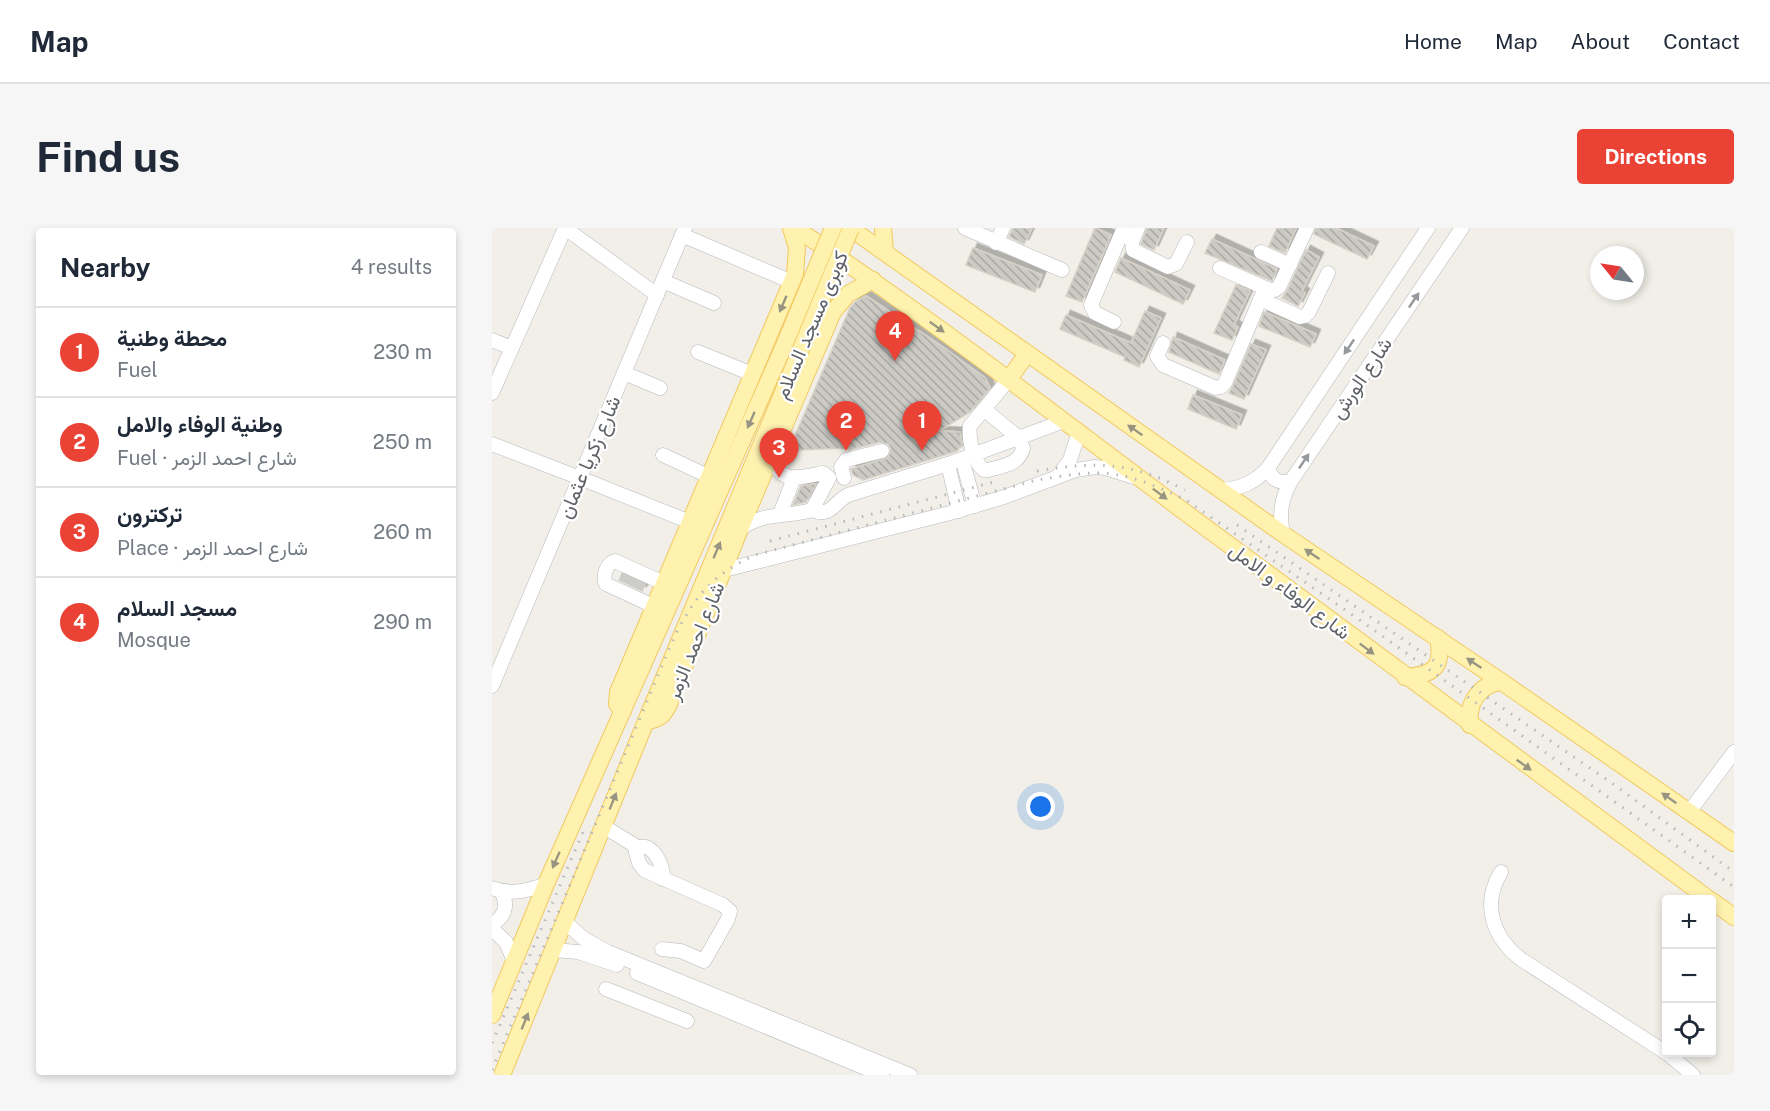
<!DOCTYPE html>
<html lang="en">
<head>
<meta charset="utf-8">
<style>
	body { margin:0; font-family:"Public Sans",Vazirmatn,sans-serif; background:#f6f6f7; color:#1f2937 }
	.controls { position:absolute; right:18px; bottom:18px; display:grid; overflow:hidden; border-radius:6px; box-shadow:0 3px 9px #0003 }
	.controls button { width:54px; height:54px; display:grid; place-items:center; padding:0; border:0; border-bottom:2px solid #e0e1e3; background:#fff; color:#1f2937; font:30px sans-serif }
	.compass { position:absolute; left:1098px; top:18px; width:54px; height:54px; border-radius:50%; background:#fff; box-shadow:0 3px 9px #0003; rotate:300deg }
	.you { position:absolute; left:549px; top:579px; width:21px; height:21px; margin:-15px; border:4px solid #fff; border-radius:50%; background:#1a73e8; box-shadow:0 0 0 9px #1a73e833 }
	.badge { display:grid; place-items:center; width:39px; height:39px; border-radius:50%; background:#ea4335; color:#fff; font-size:20px; font-weight:700 }
	.pin { position:absolute; translate:-50% -50px; filter:drop-shadow(0 2px 3px #0008) }
	.pin::after { content:''; position:absolute; top:32px; width:21px; height:18px; background:inherit; clip-path:polygon(0 0,100% 0,50% 100%) }
	.list { margin:0; padding:0; list-style:none }
	h2 { display:flex; justify-content:space-between; align-items:center; height:78px; margin:0; padding:0 24px; font-size:26px }
	h2 small { font-size:20px; font-weight:400; color:#747a83 }
	.list li { display:grid; grid-template-columns:39px 1fr auto; gap:18px; align-items:center; box-sizing:border-box; height:90px; padding:0 24px; border-top:2px solid #e0e1e3 }
	.list b { display:block; font-size:22px; white-space:nowrap }
	.list p { margin:0; font-size:20px; white-space:nowrap; color:#747a83 }
	.list em { font-size:20px; font-style:normal; color:#747a83 }
	.icon { flex:none; width:33px; height:33px; fill:none; stroke:currentColor; stroke-width:2; stroke-linecap:round; stroke-linejoin:round }
	.map { position:relative; flex:none; width:1242px; height:847px; overflow:hidden; border-radius:6px }
	header { display:flex; align-items:center; gap:36px; box-sizing:border-box; height:84px; padding:0 30px; background:#fff; border-bottom:2px solid #e0e1e3 }
	header strong { font-size:28px }
	nav { display:flex; gap:33px; margin-inline-start:auto; font-size:21px }
	.intro { display:flex; align-items:center; justify-content:space-between; box-sizing:border-box; height:144px; padding:0 36px }
	h1 { margin:0; font-size:42px }
	.button { padding:15px 27px; border-radius:6px; background:#ea4335; color:#fff; font-size:21px; font-weight:700 }
	main { display:flex; gap:36px; padding:0 36px }
	aside { flex:1; background:#fff; border-radius:6px; box-shadow:0 3px 9px #0003 }
	.map>svg:first-child { display:block }
</style>
</head>
<body>
<header>
<strong>Map</strong>
<nav><a>Home</a><a>Map</a><a>About</a><a>Contact</a></nav>
</header>
<div class="intro"><h1>Find us</h1><a class="button">Directions</a></div>
<main>
<aside>
<h2>Nearby<small>4 results</small></h2>
<ul class="list">
<li><span class="badge">1</span><div><b>محطة وطنية</b><p>Fuel</p></div><em>230 m</em></li>
<li><span class="badge">2</span><div><b>وطنية الوفاء والامل</b><p>Fuel · شارع احمد الزمر</p></div><em>250 m</em></li>
<li><span class="badge">3</span><div><b>تركترون</b><p>Place · شارع احمد الزمر</p></div><em>260 m</em></li>
<li><span class="badge">4</span><div><b>مسجد السلام</b><p>Mosque</p></div><em>290 m</em></li>
</ul>
</aside>
<div class="map">
<svg width="1242" height="847" viewBox="0 0 1242 847">
	<defs>
		<pattern id="building-back-hatch" width="6" height="6" patternUnits="userSpaceOnUse" patternTransform="scale(1.5)"><rect width="6" height="6" fill="#cccac5"/><path d="M-1 5l2 2M0 0l6 6M5-1l2 2" fill="none" stroke="#a9a8a4"/></pattern>
		<filter id="shadow"><feDropShadow dx="4.5" dy="-4.5" stdDeviation="0" flood-color="#0004"/></filter>
	</defs>
	<rect width="100%" height="100%" fill="#f1efe8"/>
	<!-- building -->
	<g fill="url(#building-back-hatch)" stroke="#d6d1c6" stroke-width="1.5" filter="url(#shadow)">
		<polygon points="521,0 540,0 532,16 517,9"/>
		<polygon points="603,0 619,7 590,74 574,68"/>
		<polygon points="655,0 672,0 662,22 649,16"/>
		<polygon points="785,0 804,0 793,25 777,18"/>
		<polygon points="824,0 844,0 882,18 875,31 822,6"/>
		<polygon points="720,11 785,41 780,53 713,25"/>
		<polygon points="481,20 550,47 543,64 474,37"/>
		<polygon points="814,22 827,29 810,63 813,65 806,78 790,70 795,63"/>
		<polygon points="629,30 698,62 691,76 623,44"/>
		<polygon points="744,57 758,63 742,97 746,99 740,112 722,105"/>
		<polygon points="374,68 448,117 493,150 498,160 478,184 447,203 468,204 470,216 465,223 371,252 361,247 359,241 396,230 399,221 396,216 388,214 357,222 358,220 304,222 296,224 358,80 363,74"/>
		<polygon points="653,83 669,90 647,139 632,132 633,129 568,101 574,87 639,115"/>
		<polygon points="772,84 824,106 818,119 767,98"/>
		<polygon points="681,109 733,132 727,146 677,124"/>
		<polygon points="759,116 774,122 752,171 737,165 741,158"/>
		<polygon points="701,167 750,187 744,201 696,181"/>
		<polygon points="324,256 314,274 301,277 309,258"/>
		<polygon points="133,347 153,356 150,363 130,353"/>
	</g>
	<g fill="none" stroke-linecap="round" stroke-linejoin="round">
		<!-- minor-tunnel -->
		<g stroke="#ccccc8" stroke-width="14" stroke-dasharray="14 7" stroke-linecap="butt">
			<polyline points="133,355 137,345"/>
			<polyline points="144,360 148,350"/>
		</g>
		<defs>
			<g id="minor">
				<polyline points="73,0 165,67"/>
				<polyline points="473,0 570,42"/>
				<polyline points="646,0 640,14 641,22 676,39 684,36 695,14"/>
				<polyline points="190,7 300,54"/>
				<polyline points="504,15 511,0"/>
				<polyline points="769,24 798,37"/>
				<polyline points="728,40 778,62 783,62 787,59 815,0"/>
				<polyline points="171,53 222,75"/>
				<polyline points="768,71 808,89 813,88 817,84 836,45"/>
				<polyline points="622,94 603,85 599,77 631,2"/>
				<polyline points="0,112 20,120"/>
				<polyline points="671,115 665,128 671,137 724,160 729,159 733,155 773,60"/>
				<polyline points="206,124 260,146"/>
				<polyline points="132,145 168,160"/>
				<polyline points="0,165 73,0"/>
				<path d="M493,182L527,210L531,220C527,237 510,238 496,242H492C482,235 476,211 478,198L517,151"/>
				<polyline points="0,216 88,250 198,294"/>
				<polyline points="171,227 216,248"/>
				<polyline points="470,231 483,278"/>
				<polyline points="456,236 467,283"/>
				<path d="M776,240C779,252 788,256 799,253"/>
				<polyline points="566,248 578,232 587,204"/>
				<polyline points="352,250 349,239 354,232 390,223"/>
				<path d="M728,262C748,261 762,255 776,240L936,0"/>
				<path d="M320,282C339,290 342,274 356,267L456,236L572,193"/>
				<polyline points="288,286 302,250"/>
				<path d="M248,301C273,283 294,290 320,282L337,250L331,245C310,249 285,258 281,227"/>
				<path d="M791,306C787,286 789,271 799,253L970,0"/>
				<polyline points="232,342 458,285 512,269 584,242 603,239 613,240 642,249"/>
				<path d="M162,382L155,375L114,356C110,348 115,335 123,333L165,352L174,353"/>
				<polyline points="0,458 193,0"/>
				<polyline points="1197,584 1242,524"/>
				<polyline points="111,598 142,617 147,635 152,642 231,677 238,683 236,691 212,733 189,723 170,721"/>
				<path d="M144,619C145,619 153,619 154,619C165,623 172,641 171,651"/>
				<path d="M1009,644C989,677 1001,710 1030,732L1176,826L1201,847"/>
				<path d="M0,660C20,667 35,663 54,656"/>
				<polyline points="73,694 92,711 116,724 418,847"/>
				<path d="M0,696C13,689 17,677 9,663"/>
				<polyline points="0,701 14,714 22,733"/>
				<polyline points="62,722 86,724 125,737"/>
				<polyline points="145,745 390,847"/>
				<polyline points="114,761 195,793"/>
			</g>
			<g id="major">
				<path d="M303,0C436,88 562,186 690,282C865,413 1041,543 1218,672"/>
				<polyline points="358,0 791,306 1010,454 1242,615"/>
				<polyline points="391,0 393,24"/>
				<polyline points="517,151 535,126"/>
				<path d="M913,449C940,447 952,441 946,410"/>
				<polyline points="131,483 125,476 126,464 303,46 305,20 299,0"/>
				<path d="M154,493C167,492 172,487 177,476L248,301L341,84L356,66L381,52"/>
				<path d="M978,497C975,475 987,456 1010,454"/>
				<polyline points="1220,673 1242,689"/>
				<polyline points="0,787 54,656 291,120"/>
				<polyline points="10,847 154,493 306,128"/>
			</g>
		</defs>
		<!-- minor casing -->
		<use href="#minor" stroke="#b5b8bc" stroke-width="15"/>
		<!-- major casing -->
		<use href="#major" stroke="#f2c960" stroke-width="18"/>
		<!-- minor -->
		<use href="#minor" stroke="#fff" stroke-width="14"/>
		<!-- major -->
		<use href="#major" stroke="#fff2af" stroke-width="16"/>
		<!-- rail -->
		<g stroke="#b6b7b8" stroke-width="3" stroke-dasharray="1.5 8" stroke-linecap="butt">
			<path d="M545,243C605,233 639,234 693,262"/>
			<polyline points="745,297 1121,556 1242,644"/>
			<polyline points="278,313 502,254"/>
			<polyline points="0,815 91,604"/>
			<path d="M0,842L183,407C205,366 220,347 263,327L545,252C564,249 585,245 605,245C637,245 666,259 694,272L872,395L1242,659"/>
		</g>
		<defs>
			<g id="major-bridge">
				<polyline points="291,120 341,0"/>
				<polyline points="306,128 359,0"/>
			</g>
		</defs>
		<!-- major-bridge casing -->
		<use href="#major-bridge" stroke="#f2c960" stroke-width="18" stroke-linecap="butt"/>
		<!-- major-bridge -->
		<use href="#major-bridge" stroke="#fff2af" stroke-width="16"/>
	</g>
	<!-- one-way arrows -->
	<defs><path id="oneway-solid" d="M-6-.8H1V-3.2L6.5 0L1 3.2V.8H-6Z" transform="scale(1.5)"/></defs>
	<g fill="#979a9d">
		<use href="#oneway-solid" transform="translate(922 72) rotate(-56)"/>
		<use href="#oneway-solid" transform="translate(857 119) rotate(124)"/>
		<use href="#oneway-solid" transform="translate(812 233) rotate(-56)"/>
	</g>
	<g fill="#979581">
		<use href="#oneway-solid" transform="translate(291 76) rotate(113)"/>
		<use href="#oneway-solid" transform="translate(445 99) rotate(36)"/>
		<use href="#oneway-solid" transform="translate(259 192) rotate(114)"/>
		<use href="#oneway-solid" transform="translate(643 202) rotate(-145)"/>
		<use href="#oneway-solid" transform="translate(668 266) rotate(37)"/>
		<use href="#oneway-solid" transform="translate(225 322) rotate(-67)"/>
		<use href="#oneway-solid" transform="translate(820 326) rotate(-146)"/>
		<use href="#oneway-solid" transform="translate(875 421) rotate(37)"/>
		<use href="#oneway-solid" transform="translate(982 435) rotate(-146)"/>
		<use href="#oneway-solid" transform="translate(1032 537) rotate(36)"/>
		<use href="#oneway-solid" transform="translate(1177 570) rotate(-145)"/>
		<use href="#oneway-solid" transform="translate(121 573) rotate(-68)"/>
		<use href="#oneway-solid" transform="translate(64 632) rotate(114)"/>
		<use href="#oneway-solid" transform="translate(33 793) rotate(-68)"/>
	</g>
	<g text-anchor="middle" stroke-width="4.5" stroke-linejoin="round" paint-order="stroke">
		<!-- street labels -->
		<g font-size="20" fill="#5f6368" stroke="#fff">
			<text transform="translate(319 97) rotate(-67)" y="7">كوبرى مسجد السلام</text>
			<text transform="translate(869 150) rotate(-56)" y="7">شارع الورش</text>
			<text transform="translate(97 229) rotate(-67)" y="7">شارع زكريا عثمان</text>
			<text transform="translate(798 363) rotate(37)" y="7">شارع الوفاء و الامل</text>
			<text transform="translate(203 413) rotate(-68)" y="7">شارع احمد الزمر</text>
		</g>
	</g>
</svg>
<div class="controls">
<button>+</button>
<button>−</button>
<button><svg class="icon" aria-label="locate" viewBox="0 0 24 24"><circle cx="12" cy="12" r="6"/><path d="M12 2v4M12 18v4M2 12h4M18 12h4"/></svg></button>
</div>
<svg class="compass" viewBox="-18 -18 36 36"><path d="M0-13l5 13h-10z" fill="#e53935"/><path d="M0 13l5-13h-10z" fill="#747a83"/></svg>
<div class="you"></div>
<div class="pin badge" style="left:430px;top:223px">1</div>
<div class="pin badge" style="left:354px;top:223px">2</div>
<div class="pin badge" style="left:287px;top:250px">3</div>
<div class="pin badge" style="left:403px;top:133px">4</div>
</div>
</main>
</body>
</html>
